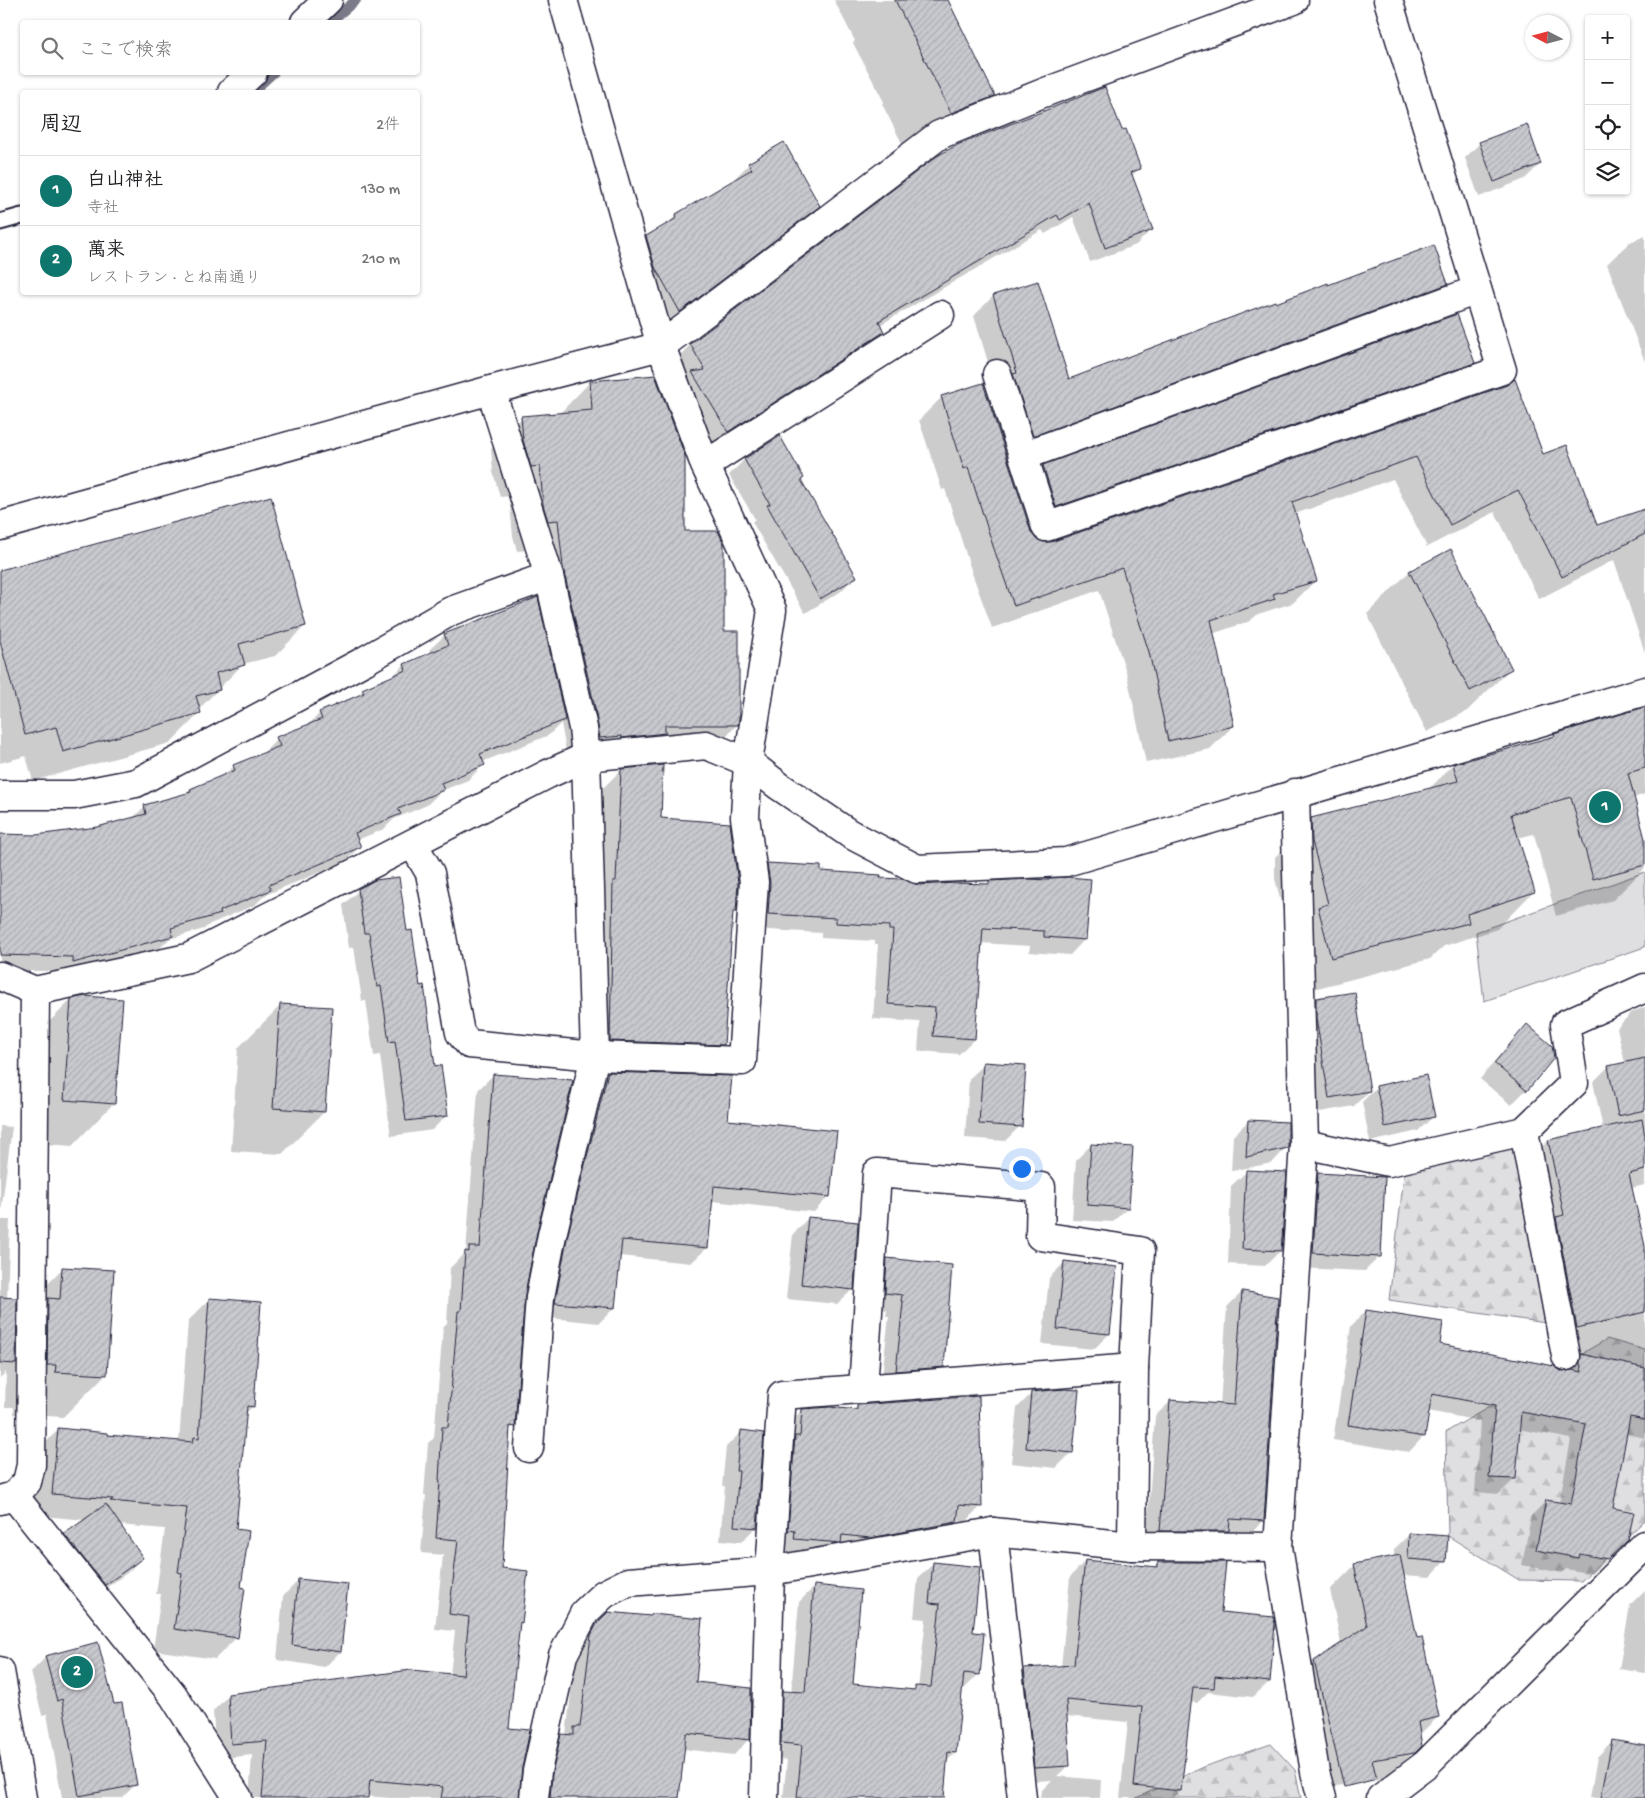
<!DOCTYPE html>
<html lang="ja">
<head>
<meta charset="utf-8">
<style>
	body { margin:0; font-family:"Gochi Hand","Klee One",sans-serif; background:#f2f2f2; color:#202124 }
	.controls { position:absolute; right:15px; top:15px; display:grid; overflow:hidden; border-radius:5px; box-shadow:0 1px 4px #0004 }
	.controls button { width:45px; height:45px; display:grid; place-items:center; padding:0; border:0; border-bottom:1px solid #e0e0e0; background:#fff; color:#202124; font:25px sans-serif }
	.compass { position:absolute; left:1525px; top:15px; width:45px; height:45px; border-radius:50%; background:#fff; box-shadow:0 1px 4px #0004; rotate:276deg }
	.you { position:absolute; left:1021px; top:1168px; width:18px; height:18px; margin:-12px; border:4px solid #fff; border-radius:50%; background:#1a73e8; box-shadow:0 0 0 8px #1a73e833 }
	.badge { display:grid; place-items:center; width:32px; height:32px; border-radius:50%; background:#0f766e; color:#fff; font-size:16px; font-weight:700 }
	.pin { position:absolute; translate:-50% -50%; border:2px solid #fff; box-shadow:0 1px 5px #0006 }
	.list { margin:0; padding:0; list-style:none }
	h2 { display:flex; justify-content:space-between; align-items:center; height:65px; margin:0; padding:0 20px; font-size:21px }
	h2 small { font-size:16px; font-weight:400; color:#757577 }
	.list li { display:grid; grid-template-columns:32px 1fr auto; gap:15px; align-items:center; box-sizing:border-box; height:70px; padding:0 20px; border-top:1px solid #e0e0e0 }
	.list b { display:block; font-size:19px; white-space:nowrap }
	.list p { margin:0; font-size:16px; white-space:nowrap; color:#757577 }
	.list em { font-size:16px; font-style:normal; color:#757577 }
	.icon { flex:none; width:28px; height:28px; fill:none; stroke:currentColor; stroke-width:2; stroke-linecap:round; stroke-linejoin:round }
	.map { position:relative; flex:none; width:1645px; height:1798px; overflow:hidden }
	.search { position:absolute; background:#fff; box-shadow:0 1px 4px #0004; left:20px; top:20px; width:400px; height:55px; display:flex; align-items:center; gap:12px; box-sizing:border-box; padding:0 18px; border-radius:5px; color:#757577; font-size:19px }
	.panel { position:absolute; background:#fff; box-shadow:0 1px 4px #0004; left:20px; top:90px; width:400px; height:205px; border-radius:5px }
	.map>svg:first-child { display:block }
</style>
</head>
<body>
<div class="map">
<svg width="1645" height="1798" viewBox="0 0 1645 1798">
	<defs>
		<pattern id="forest-firs" width="22" height="20" patternUnits="userSpaceOnUse" patternTransform="scale(1.25)"><rect width="22" height="20" fill="#dfdfe2"/><path d="M5 1l3.5 6h-7zM16 11l3.5 6h-7z" fill="#bfbfc3"/></pattern>
		<pattern id="building-hatch" width="6" height="6" patternUnits="userSpaceOnUse" patternTransform="scale(1.25)"><rect width="6" height="6" fill="#c8c8cf"/><path d="M-1 1l2-2M0 6l6-6M5 7l2-2" fill="none" stroke="#acacb3"/></pattern>
	</defs>
	<rect width="100%" height="100%" fill="#fff"/>
	<filter id="ink" filterUnits="userSpaceOnUse"><feTurbulence type="fractalNoise" baseFrequency=".02" numOctaves="2"/><feDisplacementMap in="SourceGraphic" scale="10" xChannelSelector="R" yChannelSelector="G"/><feConvolveMatrix kernelMatrix="1 2 1 2 8 2 1 2 1" color-interpolation-filters="sRGB"/></filter>
	<g filter="url(#ink)">
		<!-- grass -->
		<polygon fill="#dfdfe2" stroke="#80808e" points="1645,872 1645,947 1484,1001 1476,932"/>
		<!-- forest -->
		<g fill="url(#forest-firs)" stroke="#80808e">
			<polygon points="1517,1147 1546,1323 1389,1300 1405,1168"/>
			<polygon points="1607,1339 1645,1350 1645,1520 1581,1581 1519,1580 1448,1536 1446,1432"/>
			<polygon points="1271,1744 1295,1770 1301,1798 1136,1798 1206,1766"/>
		</g>
		<!-- shadow -->
		<g fill="#0003">
			<polygon points="834,0 946,0 993,95 951,138 908,155 882,104 884,102 853,43 855,41"/>
			<polygon points="1121,132 1139,168 1132,176 1151,230 1136,245 1090,262 1073,217 1045,234 1042,230 880,325 883,332 868,347 712,446 675,360 690,345 937,157"/>
			<polygon points="1480,143 1540,164 1525,179 1479,197 1465,158"/>
			<polygon points="749,164 818,206 803,221 665,326 632,252 647,237 666,226 676,215 735,181 734,179"/>
			<polygon points="1645,236 1645,362 1607,264 1630,242"/>
			<polygon points="1447,284 1427,304 1013,455 997,392 974,316 993,296 1068,381 1328,286"/>
			<polygon points="1457,315 1474,362 1459,378 1041,521 1028,482 1043,467"/>
			<polygon points="590,382 684,532 722,632 737,725 706,756 569,768 561,723 549,735 482,762 483,765 468,780 441,791 427,805 394,819 384,829 357,840 360,846 345,862 265,895 255,905 210,924 204,929 169,939 157,951 58,977 59,971 0,971 0,836 36,836 97,828 132,819 145,806 185,795 190,790 223,776 234,766 262,754 277,738 306,727 320,713 354,699 363,690 391,678 404,665 431,653 429,650 445,635 532,600 528,550 517,551 513,536 509,496 500,497 493,472 491,449 522,418 560,413"/>
			<polygon points="1508,386 1542,456 1596,527 1645,511 1645,653 1614,560 1539,599 1495,512 1427,547 1393,479 1295,514 1316,580 1293,603 1258,614 1250,621 1212,634 1233,726 1210,749 1146,763 1127,675 1099,590 992,628 972,573 945,489 942,490 919,420 942,397 1035,540 1043,544 1051,543"/>
			<polygon points="779,438 800,480 855,577 840,592 805,613 752,522 755,519 729,475 744,460"/>
			<polygon points="0,572 305,626 275,656 243,664 199,709 200,713 170,743 33,781 26,756 0,763"/>
			<polygon points="1409,572 1510,669 1467,711 1427,732 1367,614"/>
			<polygon points="1645,709 1645,794 1633,798 1645,843 1645,868 1613,900 1556,916 1534,834 1517,838 1534,891 1497,929 1444,946 1430,959 1294,994 1282,945 1290,937 1275,879 1275,857 1312,819 1429,789 1453,765 1552,738 1555,735"/>
			<polygon points="621,770 735,911 732,915 723,1044 694,1073 582,1069 592,799"/>
			<polygon points="768,864 918,886 986,886 989,882 1085,939 1070,955 1029,952 1030,946 981,943 974,1039 959,1054 918,1051 920,1022 873,1019 878,944 875,944 875,941 821,938 821,933 753,929 753,879"/>
			<polygon points="359,890 406,932 434,1067 447,1115 432,1130 391,1136 380,1055 374,1056 366,1001 362,1001 354,947 349,948 343,905"/>
			<polygon points="1316,999 1369,1091 1354,1106 1314,1113 1301,1015"/>
			<polygon points="71,1000 114,1103 72,1146 22,1142 28,1043"/>
			<polygon points="281,1005 324,1112 282,1154 231,1151 238,1048"/>
			<polygon points="1645,1007 1645,1185 1631,1188 1645,1250 1645,1438 1626,1434 1612,1509 1627,1539 1592,1574 1566,1569 1562,1573 1522,1565 1531,1516 1546,1501 1559,1504 1571,1439 1518,1429 1515,1479 1499,1494 1475,1492 1480,1421 1428,1411 1424,1436 1409,1452 1333,1440 1351,1326 1366,1311 1439,1344 1561,1372 1566,1372 1533,1156 1548,1141 1603,1129 1593,1082 1608,1067 1625,1063 1617,1028 1632,1012"/>
			<polygon points="1527,1026 1526,1090 1511,1105 1480,1079 1512,1041"/>
			<polygon points="984,1064 1020,1126 1005,1141 965,1138 969,1079"/>
			<polygon points="608,1073 727,1121 829,1196 814,1212 712,1201 707,1248 691,1263 619,1256 614,1308 599,1323 541,1317 593,1089"/>
			<polygon points="493,1075 535,1232 523,1294 514,1426 508,1431 501,1569 521,1622 519,1625 508,1729 520,1769 518,1798 389,1798 367,1796 367,1798 249,1798 252,1755 216,1759 213,1711 228,1696 450,1675 455,1631 435,1629 443,1555 421,1553 426,1495 424,1495 428,1443 434,1438 443,1327 447,1323 450,1268 466,1252 478,1090"/>
			<polygon points="1377,1087 1434,1116 1418,1131 1370,1142 1362,1102"/>
			<polygon points="1248,1121 1287,1147 1272,1163 1231,1171 1233,1136"/>
			<polygon points="0,1126 12,1127 0,1220 10,1220 7,1299 15,1333 19,1329 20,1310 63,1268 106,1374 63,1417 14,1414 14,1407 5,1407 6,1372 0,1378"/>
			<polygon points="1091,1145 1128,1207 1113,1222 1072,1220 1076,1160"/>
			<polygon points="1247,1171 1280,1251 1265,1266 1228,1264 1231,1186"/>
			<polygon points="1318,1175 1380,1256 1365,1271 1298,1268 1303,1190"/>
			<polygon points="808,1218 853,1289 837,1304 786,1299 793,1234"/>
			<polygon points="888,1259 943,1366 927,1382 881,1385 889,1316 886,1316 887,1310 870,1308 872,1274"/>
			<polygon points="1064,1263 1109,1334 1094,1349 1042,1344 1049,1278"/>
			<polygon points="1242,1292 1263,1521 1248,1536 1146,1545 1155,1416 1171,1401 1220,1405 1227,1307"/>
			<polygon points="210,1299 253,1406 245,1414 235,1531 240,1588 237,1637 215,1659 153,1650 161,1594 156,1594 165,1529 119,1525 142,1558 127,1573 90,1599 50,1550 65,1535 86,1520 30,1515 36,1452 58,1430 106,1436 179,1442 188,1321"/>
			<polygon points="1032,1393 1072,1452 1056,1468 1011,1463 1017,1408"/>
			<polygon points="858,1406 981,1506 966,1522 956,1521 940,1537 824,1557 779,1554 787,1426 802,1410 853,1410"/>
			<polygon points="741,1432 756,1527 741,1542 720,1540 725,1486 722,1486 726,1447"/>
			<polygon points="1410,1534 1445,1561 1430,1577 1403,1575 1416,1640 1438,1717 1419,1735 1421,1745 1388,1777 1314,1790 1290,1687 1314,1662 1341,1644 1330,1590 1354,1566 1394,1557 1394,1549"/>
			<polygon points="1085,1561 1154,1568 1159,1563 1220,1613 1269,1682 1253,1697 1208,1692 1197,1703 1190,1702 1180,1791 1173,1798 1120,1798 1128,1722 1065,1716 1069,1765 1057,1776 1101,1780 1100,1798 1040,1798 1041,1791 1052,1780 1020,1782 1009,1685 1024,1669 1061,1667 1070,1577"/>
			<polygon points="934,1563 972,1633 979,1674 964,1689 961,1689 955,1753 946,1762 943,1798 783,1798 787,1760 766,1758 768,1707 783,1692 791,1693 799,1602 814,1587 851,1685 912,1691 916,1687 918,1688 926,1619 914,1618 918,1578"/>
			<polygon points="298,1581 347,1585 340,1652 325,1667 277,1660 283,1596"/>
			<polygon points="1645,1590 1645,1673 1619,1669 1630,1605"/>
			<polygon points="609,1613 694,1683 749,1739 734,1755 683,1749 678,1798 537,1798 547,1750 562,1735 566,1735 576,1651 583,1638"/>
			<polygon points="46,1657 135,1785 122,1798 62,1798 47,1714 42,1715 31,1672"/>
			<polygon points="1612,1741 1645,1748 1645,1785 1642,1798 1590,1798 1597,1757"/>
		</g>
		<g fill="none" stroke-linecap="round" stroke-linejoin="round">
			<!-- stream -->
			<g stroke="#7a7a88" stroke-width="10">
				<polyline points="330,22 356,0"/>
				<polyline points="252,92 274,72"/>
			</g>
		</g>
		<!-- building -->
		<g fill="url(#building-hatch)" stroke="#22223b">
			<polygon points="895,0 948,0 995,96 951,113"/>
			<polygon points="1105,87 1122,130 1126,129 1141,169 1131,172 1153,230 1105,248 1089,203 1060,220 1057,215 879,321 884,332 728,432 692,372 705,370 690,344 937,156 957,145"/>
			<polygon points="1527,124 1541,164 1494,182 1479,142"/>
			<polygon points="784,142 820,206 680,312 655,267 646,236 677,218 676,214 752,169 748,163"/>
			<polygon points="1434,245 1448,284 1033,436 1013,374 1017,373 993,295 1038,281 1069,379 1275,301 1276,303 1328,283 1328,285"/>
			<polygon points="1457,314 1475,363 1056,507 1043,465"/>
			<polygon points="655,375 685,456 685,531 718,531 724,544 724,631 739,631 739,718 738,725 665,725 665,733 622,738 622,736 600,738 595,708 563,567 558,520 548,521 543,505 540,466 531,467 523,440 521,416 592,410 590,381"/>
			<polygon points="1515,379 1543,454 1567,445 1597,525 1645,509 1645,534 1562,577 1518,490 1450,525 1416,457 1292,502 1317,581 1273,594 1275,599 1211,620 1234,726 1168,741 1149,652 1122,568 1014,606 994,549 968,467 964,469 941,396 983,383 1031,532 1036,539 1043,542 1051,542 1507,385"/>
			<polygon points="780,436 804,478 801,480 857,577 820,599 767,505 770,504 744,459"/>
			<polygon points="271,496 306,626 239,644 245,665 216,673 220,690 196,696 201,713 63,752 56,727 25,735 0,641 0,570"/>
			<polygon points="1451,549 1512,669 1470,691 1409,571"/>
			<polygon points="538,597 565,720 480,754 485,765 441,783 444,790 398,809 401,814 355,833 361,847 269,885 271,890 220,911 221,914 171,928 173,936 73,963 73,957 0,955 0,834 36,835 97,827 146,814 144,805 191,792 190,789 235,770 233,765 280,746 276,737 322,719 319,712 364,693 362,689 406,670 404,664 448,645 444,634"/>
			<polygon points="1645,707 1645,768 1628,773 1645,839 1645,865 1593,879 1571,797 1511,814 1535,892 1467,914 1469,923 1331,958 1318,907 1328,904 1312,841 1311,818 1458,781 1453,764 1555,736 1554,734"/>
			<polygon points="663,765 661,818 730,823 738,883 736,912 733,912 724,1045 610,1041 613,881 616,881 621,769"/>
			<polygon points="767,863 821,866 821,871 881,875 880,878 903,879 918,885 956,883 989,884 989,881 1030,879 1048,880 1048,878 1068,877 1091,879 1086,940 1044,937 1044,931 983,928 975,1039 933,1036 935,1007 888,1004 893,930 889,930 889,926 836,923 836,918 768,914 770,883"/>
			<polygon points="399,877 407,931 412,930 420,986 424,985 435,1066 441,1065 448,1116 406,1121 395,1041 389,1042 381,986 377,987 369,933 364,933 358,889 375,880"/>
			<polygon points="1355,992 1370,1091 1329,1098 1316,1018 1316,998"/>
			<polygon points="85,996 123,999 115,1104 64,1100 71,999"/>
			<polygon points="280,1004 332,1007 325,1112 273,1108"/>
			<polygon points="1527,1024 1552,1046 1554,1058 1527,1091 1494,1063"/>
			<polygon points="1645,1058 1645,1110 1618,1116 1608,1066"/>
			<polygon points="983,1062 1026,1065 1022,1127 979,1124"/>
			<polygon points="608,1072 732,1076 728,1120 837,1131 830,1197 714,1186 708,1248 622,1240 615,1308 555,1303 567,1238"/>
			<polygon points="493,1074 573,1080 537,1232 525,1294 515,1427 510,1426 502,1568 528,1571 522,1623 520,1622 509,1728 530,1730 522,1768 519,1798 441,1798 443,1787 370,1780 368,1798 262,1798 267,1741 231,1744 228,1694 411,1670 463,1675 469,1617 449,1614 458,1540 436,1538 440,1481 439,1480 442,1427 448,1427 458,1311 461,1311 465,1251 469,1252 469,1247 480,1247"/>
			<polygon points="1426,1075 1435,1117 1385,1127 1376,1086"/>
			<polygon points="1642,1119 1645,1136 1645,1170 1629,1174 1645,1246 1645,1312 1577,1328 1556,1217 1564,1215 1548,1140"/>
			<polygon points="1248,1120 1288,1122 1288,1148 1246,1157"/>
			<polygon points="1091,1144 1133,1147 1129,1208 1087,1205"/>
			<polygon points="1246,1170 1287,1172 1281,1251 1242,1249"/>
			<polygon points="1318,1173 1385,1177 1381,1257 1313,1253"/>
			<polygon points="808,1217 858,1222 854,1290 801,1284"/>
			<polygon points="887,1258 952,1265 944,1367 896,1371 903,1302 901,1301 902,1295 885,1293"/>
			<polygon points="1064,1261 1117,1267 1110,1334 1057,1329"/>
			<polygon points="62,1267 114,1270 107,1375 55,1372 56,1365 47,1365 48,1298 60,1299"/>
			<polygon points="1242,1291 1278,1297 1264,1521 1230,1519 1229,1531 1160,1531 1170,1400 1234,1405"/>
			<polygon points="0,1297 17,1298 16,1364 0,1363"/>
			<polygon points="209,1298 261,1302 254,1407 247,1406 236,1529 249,1531 241,1587 245,1588 238,1638 174,1629 182,1573 178,1572 187,1508 110,1501 113,1499 52,1494 58,1428 107,1433 107,1435 193,1442 194,1437 199,1438"/>
			<polygon points="1366,1310 1443,1322 1440,1344 1554,1366 1561,1371 1572,1370 1582,1372 1580,1363 1581,1354 1645,1368 1645,1420 1630,1417 1613,1508 1634,1512 1628,1540 1608,1559 1579,1554 1578,1558 1536,1550 1546,1500 1571,1504 1586,1424 1521,1412 1516,1479 1489,1478 1495,1406 1432,1394 1425,1437 1348,1425"/>
			<polygon points="1065,1389 1079,1390 1073,1453 1026,1448 1031,1392"/>
			<polygon points="979,1396 982,1507 959,1505 957,1522 870,1538 842,1535 841,1543 794,1539 795,1531 788,1530 795,1436 800,1436 802,1409 830,1407 857,1410 857,1405"/>
			<polygon points="741,1430 764,1433 757,1528 734,1526 739,1471 736,1471"/>
			<polygon points="106,1504 143,1558 105,1585 64,1534"/>
			<polygon points="1409,1533 1448,1536 1446,1562 1408,1559"/>
			<polygon points="1400,1555 1417,1638 1422,1637 1439,1717 1418,1722 1422,1746 1415,1753 1372,1760 1377,1779 1344,1787 1314,1661 1367,1626 1354,1564"/>
			<polygon points="1085,1560 1158,1567 1158,1562 1226,1562 1221,1612 1274,1617 1275,1624 1270,1682 1215,1676 1214,1688 1193,1687 1181,1791 1134,1786 1142,1707 1066,1700 1070,1766 1034,1768 1024,1668 1074,1665"/>
			<polygon points="933,1562 980,1567 973,1632 984,1633 980,1675 964,1673 956,1753 948,1752 944,1798 797,1798 802,1745 781,1743 782,1691 805,1692 814,1585 861,1590 853,1684 915,1690 915,1686 931,1687 940,1604 929,1603"/>
			<polygon points="298,1579 348,1584 341,1652 292,1645"/>
			<polygon points="608,1612 651,1616 652,1614 702,1619 696,1682 751,1688 750,1740 687,1733 686,1735 679,1798 550,1798 552,1774 561,1734 574,1735 574,1727 580,1727 591,1635 598,1622"/>
			<polygon points="98,1642 114,1704 122,1703 137,1785 79,1796 62,1699 57,1701 45,1656"/>
			<polygon points="1612,1740 1645,1746 1645,1798 1601,1798"/>
		</g>
		<g fill="none" stroke-linecap="round" stroke-linejoin="round">
			<defs>
				<polyline id="lane" points="0,222 22,216"/>
				<g id="street">
					<polyline points="305,22 328,0"/>
					<polyline points="232,92 253,72"/>
					<polyline points="997,374 1046,527 1502,370 1388,0"/>
					<polyline points="491,390 549,576 583,728 586,757 595,1056 552,1235 540,1297 529,1448"/>
					<polyline points="1023,456 1477,290"/>
					<polyline points="705,465 940,315"/>
					<polyline points="0,526 491,390 661,346 939,135 1043,93 1294,0"/>
					<polyline points="1295,793 1304,1144 1278,1547 1315,1772 1322,1798"/>
					<polyline points="0,795 74,795 136,783 364,661 451,611 549,576"/>
					<polyline points="413,844 430,873 460,1033 469,1044 595,1056 742,1061 754,882 745,817 748,762 772,610 705,465 661,346 563,0"/>
					<polyline points="0,976 35,991 188,958 548,774 586,757 706,745 748,762 779,786 850,834 917,869 1066,862 1645,691"/>
					<polyline points="1304,1144 1389,1162 1524,1131"/>
					<polyline points="1566,1356 1524,1131 1574,1083 1565,1024 1645,988"/>
					<polyline points="863,1389 877,1173 1041,1187 1040,1236 1140,1251 1134,1368 1132,1546"/>
					<polyline points="14,1496 27,1482 31,1465 35,991"/>
					<polyline points="0,1500 14,1496 173,1695 238,1798"/>
					<polyline points="993,1532 1022,1798"/>
					<polyline points="534,1798 537,1771 563,1655 585,1612 604,1594 628,1582 770,1571 993,1532 1132,1546 1278,1547"/>
					<polyline points="764,1798 770,1571 782,1395 1134,1368"/>
					<polyline points="1381,1798 1426,1764 1645,1545"/>
				</g>
				<polyline id="primary" points="0,1671 22,1798"/>
			</defs>
			<!-- lane casing -->
			<use href="#lane" stroke="#22223b" stroke-width="19"/>
			<!-- street casing -->
			<use href="#street" stroke="#22223b" stroke-width="31"/>
			<!-- primary casing -->
			<use href="#primary" stroke="#22223b" stroke-width="31"/>
			<!-- lane -->
			<use href="#lane" stroke="#fff" stroke-width="15"/>
			<!-- street -->
			<use href="#street" stroke="#fff" stroke-width="28"/>
			<!-- primary -->
			<use href="#primary" stroke="#fff" stroke-width="28"/>
		</g>
	</g>
</svg>
<div class="controls">
<button>+</button>
<button>−</button>
<button><svg class="icon" aria-label="locate" viewBox="0 0 24 24"><circle cx="12" cy="12" r="6"/><path d="M12 2v4M12 18v4M2 12h4M18 12h4"/></svg></button>
<button><svg class="icon" aria-label="layers" viewBox="0 0 24 24"><path d="M12 4l9 5-9 5-9-5zM3 14l9 5 9-5"/></svg></button>
</div>
<svg class="compass" viewBox="-18 -18 36 36"><path d="M0-13l5 13h-10z" fill="#e53935"/><path d="M0 13l5-13h-10z" fill="#757577"/></svg>
<div class="you"></div>
<div class="pin badge" style="left:1605px;top:807px">1</div>
<div class="pin badge" style="left:77px;top:1672px">2</div>
<div class="search"><svg class="icon" aria-label="search" viewBox="0 0 24 24"><circle cx="10" cy="10" r="6"/><path d="M15 15l6 6"/></svg>ここで検索</div>
<section class="panel">
<h2>周辺<small>2件</small></h2>
<ul class="list">
<li><span class="badge">1</span><div><b>白山神社</b><p>寺社</p></div><em>130 m</em></li>
<li><span class="badge">2</span><div><b>萬来</b><p>レストラン · とね南通り</p></div><em>210 m</em></li>
</ul>
</section>
</div>
</body>
</html>
